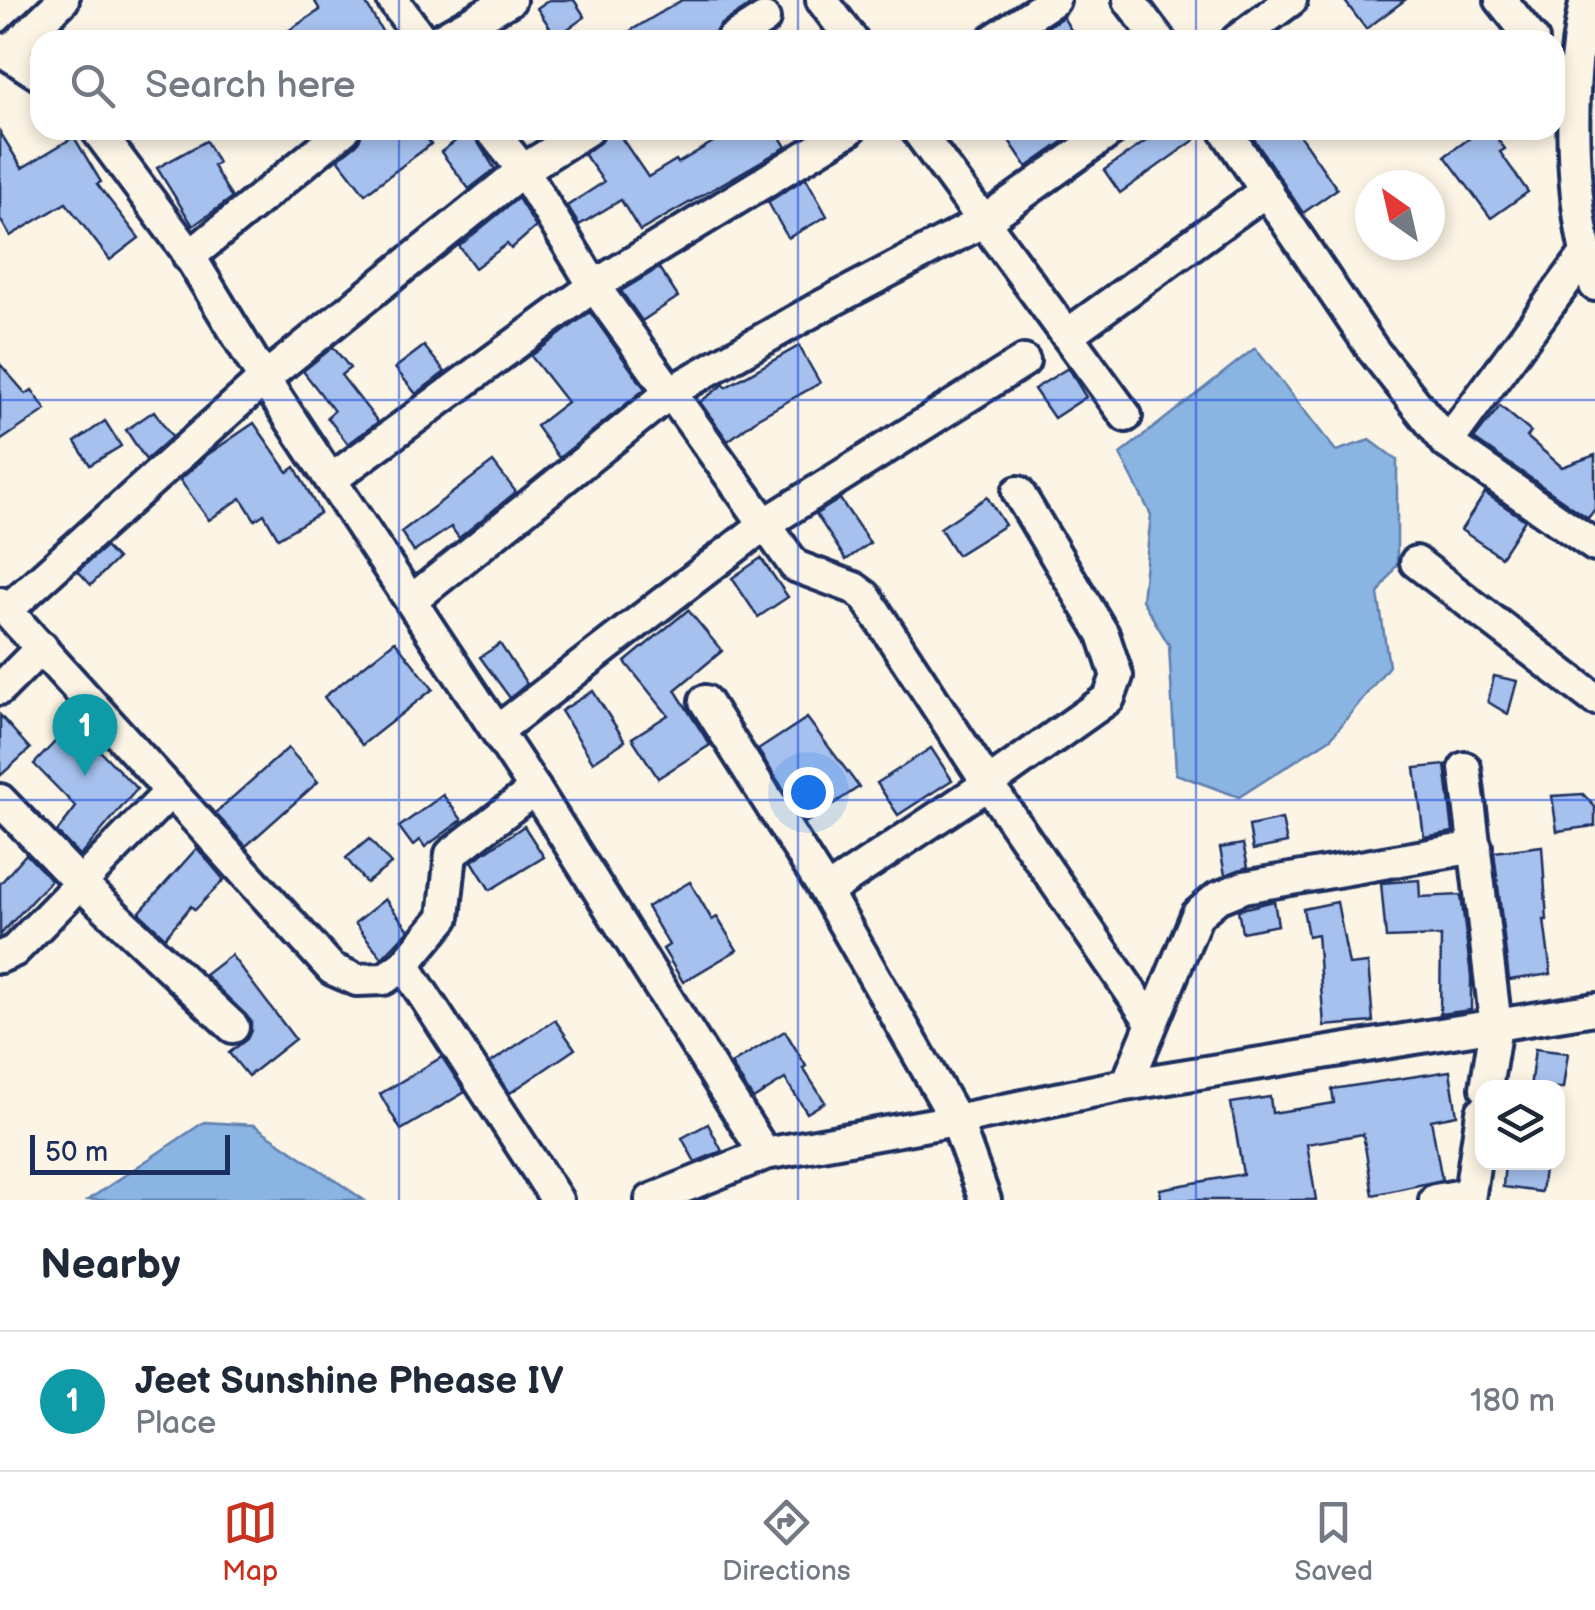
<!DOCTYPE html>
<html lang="en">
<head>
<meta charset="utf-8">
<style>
	body { margin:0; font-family:"Balsamiq Sans",sans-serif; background:#f2f2f3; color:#1f2937 }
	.controls { position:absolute; right:30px; bottom:30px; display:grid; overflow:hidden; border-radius:20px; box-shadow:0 5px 15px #0003 }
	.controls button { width:90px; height:90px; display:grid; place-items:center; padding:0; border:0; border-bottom:2px solid #e0e1e3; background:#fff; color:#1f2937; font:50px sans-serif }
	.compass { position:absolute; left:1355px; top:170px; width:90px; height:90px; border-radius:50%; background:#fff; box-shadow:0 5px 15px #0003; rotate:326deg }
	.scale { position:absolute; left:30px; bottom:25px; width:200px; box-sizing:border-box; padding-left:10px; border:5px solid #1b2f5e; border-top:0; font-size:28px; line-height:35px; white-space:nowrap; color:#1b2f5e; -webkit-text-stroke:8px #fcf5e5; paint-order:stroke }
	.you { position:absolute; left:808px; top:792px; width:35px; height:35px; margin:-25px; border:8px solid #fff; border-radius:50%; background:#1a73e8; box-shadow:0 0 0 15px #1a73e833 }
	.badge { display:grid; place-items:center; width:65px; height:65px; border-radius:50%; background:#c8321e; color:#fff; font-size:32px; font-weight:700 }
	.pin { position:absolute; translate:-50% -82px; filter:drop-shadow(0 2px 5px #0008) }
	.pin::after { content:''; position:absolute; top:52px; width:35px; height:30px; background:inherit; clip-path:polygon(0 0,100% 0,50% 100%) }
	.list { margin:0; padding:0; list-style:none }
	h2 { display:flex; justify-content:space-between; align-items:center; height:130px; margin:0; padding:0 40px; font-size:42px }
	h2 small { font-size:32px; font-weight:400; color:#747a83 }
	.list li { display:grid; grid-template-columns:65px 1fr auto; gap:30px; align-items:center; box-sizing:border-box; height:140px; padding:0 40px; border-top:2px solid #e0e1e3 }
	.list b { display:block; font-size:38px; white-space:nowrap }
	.list p { margin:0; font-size:32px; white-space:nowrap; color:#747a83 }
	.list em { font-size:32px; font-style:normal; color:#747a83 }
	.icon { flex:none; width:55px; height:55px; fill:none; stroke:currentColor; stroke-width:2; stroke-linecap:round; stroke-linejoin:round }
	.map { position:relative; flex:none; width:1595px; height:1200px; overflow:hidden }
	.search { position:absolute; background:#fff; box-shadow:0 5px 15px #0003; left:30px; right:30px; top:30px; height:110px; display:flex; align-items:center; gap:25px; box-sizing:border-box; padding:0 35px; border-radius:30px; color:#747a83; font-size:38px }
	.sheet { height:270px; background:#fff }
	nav { display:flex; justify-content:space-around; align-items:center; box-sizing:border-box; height:140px; border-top:2px solid #e0e1e3; background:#fff; font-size:28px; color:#747a83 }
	nav a { display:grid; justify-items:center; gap:5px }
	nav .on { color:#c8321e }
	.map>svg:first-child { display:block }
</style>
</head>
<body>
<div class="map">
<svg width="1595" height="1200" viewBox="0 0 1595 1200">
	<rect width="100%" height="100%" fill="#fcf5e5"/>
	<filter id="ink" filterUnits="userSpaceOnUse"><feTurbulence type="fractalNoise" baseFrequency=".01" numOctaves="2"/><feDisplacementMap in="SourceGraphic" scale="20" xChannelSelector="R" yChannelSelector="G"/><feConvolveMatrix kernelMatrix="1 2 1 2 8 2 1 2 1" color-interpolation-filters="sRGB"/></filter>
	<g filter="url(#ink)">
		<!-- water -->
		<g fill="#8ab4e2" stroke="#5e7fad" stroke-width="2.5">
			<polygon points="1255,348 1336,451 1370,440 1397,460 1397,564 1378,594 1389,666 1331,738 1239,797 1176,774 1169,645 1142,600 1151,515 1120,454"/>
			<polygon points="204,1122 254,1125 364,1200 88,1200"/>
		</g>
		<!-- building -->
		<g fill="#a6c1ee" stroke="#1b2f5e" stroke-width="2.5">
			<polygon points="314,0 364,0 387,40 274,40 320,10"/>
			<polygon points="549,0 574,0 585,17 556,37 537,8"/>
			<polygon points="682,0 746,0 749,6 720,25 711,40 615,40"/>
			<polygon points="1344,0 1405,0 1366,29"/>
			<polygon points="1063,17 1077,40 1027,40"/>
			<polygon points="420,130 431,144 365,194 338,159 357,144 364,130"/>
			<polygon points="470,130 495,169 469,189 441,152"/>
			<polygon points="606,130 616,130 648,177 676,160 678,163 733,130 776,130 786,147 640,231 621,200 579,225 567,206 604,182 584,154 603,140"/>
			<polygon points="1002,130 1080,130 1027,167"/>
			<polygon points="1143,130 1206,132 1120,193 1104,170 1149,139"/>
			<polygon points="1248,130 1296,130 1337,189 1303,213"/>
			<polygon points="1481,130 1491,130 1505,149 1500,152 1528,192 1491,218 1445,156"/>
			<polygon points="0,132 22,168 74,137 101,182 97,184 139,238 110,260 66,203 10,236 0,219"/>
			<polygon points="206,141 218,163 213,166 232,198 193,226 157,168"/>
			<polygon points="806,178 827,216 788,238 768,202"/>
			<polygon points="518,198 536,227 511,249 507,244 475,268 459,246"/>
			<polygon points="659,268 678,297 642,321 621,291"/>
			<polygon points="590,312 645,389 559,458 536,426 567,402 531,356"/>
			<polygon points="424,346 445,372 416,394 395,368"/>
			<polygon points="799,346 820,383 758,418 728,441 700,402 724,384 726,387"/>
			<polygon points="333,347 350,368 341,375 378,422 348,444 327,417 334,411 303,371"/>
			<polygon points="0,364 26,394 32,390 46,410 0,441"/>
			<polygon points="1068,368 1086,397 1054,418 1034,389"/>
			<polygon points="1500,406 1531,432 1527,437 1562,467 1595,455 1595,509 1588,518 1474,439"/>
			<polygon points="154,411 172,437 146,460 126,430"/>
			<polygon points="105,421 121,446 90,465 75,442"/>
			<polygon points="254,423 288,472 295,467 320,513 278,538 264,514 255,520 241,498 209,520 180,480 207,455"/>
			<polygon points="493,462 516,492 459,538 451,527 414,552 401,532"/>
			<polygon points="1485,493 1525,520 1501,557 1461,530"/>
			<polygon points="987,497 1005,525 957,555 940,528"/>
			<polygon points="840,499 870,543 846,560 816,514"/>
			<polygon points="105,547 117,559 91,585 78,571"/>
			<polygon points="761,558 788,597 758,617 732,578"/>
			<polygon points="688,610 722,651 675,690 710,745 658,778 632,738 668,715 625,662"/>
			<polygon points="395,641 433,689 362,745 324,697"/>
			<polygon points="500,644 527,684 510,698 480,657"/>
			<polygon points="1494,676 1517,681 1508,714 1488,702"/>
			<polygon points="593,691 625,741 593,762 561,711"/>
			<polygon points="0,715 30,749 0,776"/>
			<polygon points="807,718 859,787 805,823 758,750"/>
			<polygon points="73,723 137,789 80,856 57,832 76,807 34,764"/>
			<polygon points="288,748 318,782 246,846 215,813"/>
			<polygon points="931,748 952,780 898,815 877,783"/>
			<polygon points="1445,765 1453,832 1424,837 1415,768"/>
			<polygon points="1583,794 1595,807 1595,826 1557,831 1552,796"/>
			<polygon points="443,795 462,820 425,847 420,840 413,846 399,827"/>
			<polygon points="1282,819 1287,843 1253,850 1249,826"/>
			<polygon points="524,826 544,857 490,890 472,861"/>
			<polygon points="369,839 391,864 366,883 346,858"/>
			<polygon points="1243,844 1248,867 1225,875 1220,848"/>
			<polygon points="1542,846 1547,920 1544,920 1551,974 1509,980 1494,852"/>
			<polygon points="197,848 224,880 195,910 191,906 165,937 139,913"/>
			<polygon points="26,854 51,880 0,935 0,884"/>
			<polygon points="1419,880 1420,897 1461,895 1471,976 1471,1010 1440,1014 1441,936 1386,938 1381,883"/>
			<polygon points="690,882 712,920 717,917 737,950 683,982 663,949 669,945 647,907"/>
			<polygon points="385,899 409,930 382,958 355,923"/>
			<polygon points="1274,901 1278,925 1242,932 1238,910"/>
			<polygon points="1337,902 1349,965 1368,963 1373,1022 1324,1026 1317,934 1308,936 1303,909"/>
			<polygon points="231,955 295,1039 248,1076 229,1053 247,1039 251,1030 251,1021 205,975"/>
			<polygon points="555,1020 575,1049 510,1093 490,1063"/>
			<polygon points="785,1031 806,1066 803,1068 825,1102 807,1113 785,1079 753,1099 731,1064"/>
			<polygon points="1535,1049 1568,1053 1563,1088 1530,1088"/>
			<polygon points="442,1057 465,1092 401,1130 380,1094"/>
			<polygon points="1450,1071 1457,1115 1431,1120 1442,1180 1373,1195 1363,1134 1307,1144 1316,1200 1161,1200 1160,1189 1243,1174 1231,1103 1270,1097 1272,1113 1334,1103 1332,1089"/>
			<polygon points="708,1124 722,1151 695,1162 682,1138"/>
			<polygon points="1505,1162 1545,1162 1541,1192 1503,1187"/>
		</g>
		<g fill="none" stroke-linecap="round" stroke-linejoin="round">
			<defs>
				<g id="street">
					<polyline points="393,0 422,40"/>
					<polyline points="822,0 852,40"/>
					<polyline points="1129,0 1159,40"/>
					<polyline points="1501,0 1533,40"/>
					<path d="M1586,0C1567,82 1569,205 1595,285"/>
					<polyline points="439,40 510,0"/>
					<polyline points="731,40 764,19"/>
					<polyline points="993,40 1054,0"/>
					<polyline points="1237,40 1291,0"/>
					<polyline points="0,49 40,75"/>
					<polyline points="8,53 63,0"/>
					<polyline points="97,130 184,247 264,379 535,789 765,1154 956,1120 1119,1086 1595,1009"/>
					<polyline points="491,130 523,170 594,286 795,566 854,588 865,596 988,784 1152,1023"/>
					<polyline points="917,130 1126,416"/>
					<polyline points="1225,130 1373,350 1447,443 1595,546"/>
					<polyline points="189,257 344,130"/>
					<polyline points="1067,335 1267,190"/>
					<polyline points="1447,443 1585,255"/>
					<polyline points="332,479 594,286 849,130"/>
					<polyline points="1416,562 1595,699"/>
					<polyline points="412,600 672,391 820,307 984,221 1112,130"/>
					<polyline points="0,603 332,969 357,980 384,979 404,965 444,917 451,854 535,789"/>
					<polyline points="7,610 264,379 523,170 587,130"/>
					<polyline points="0,689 42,647"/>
					<polyline points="705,701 826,892 956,1120 985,1200"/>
					<polyline points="497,731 765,524 1024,361"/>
					<polyline points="1465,768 1496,1026 1486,1088"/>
					<polyline points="0,800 80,883 233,1027"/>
					<polyline points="826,892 988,784 1109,698 1117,676 1103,634 1018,492"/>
					<polyline points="0,957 14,951 171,791"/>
					<polyline points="404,965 557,1200"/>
					<polyline points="1127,1084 1197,915 1217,898 1244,887 1476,847"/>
					<polyline points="651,1200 765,1154"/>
					<polyline points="1435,1200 1469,1194"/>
					<polyline points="1469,1200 1482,1112"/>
				</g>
			</defs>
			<!-- street casing -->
			<use href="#street" stroke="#1b2f5e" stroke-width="38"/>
			<!-- street -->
			<use href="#street" stroke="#fcf5e5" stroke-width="30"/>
		</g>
	</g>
	<!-- grid -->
	<path fill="none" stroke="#1d4ed8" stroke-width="2.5" stroke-opacity="0.55" d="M399,0V40M798,0V40M1196,0V40M399,130V1200M798,130V1200M1196,130V1200M0,400H1595M0,800H1595"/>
</svg>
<div class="controls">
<button><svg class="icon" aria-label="layers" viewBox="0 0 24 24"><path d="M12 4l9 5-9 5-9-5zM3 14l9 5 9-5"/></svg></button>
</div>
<svg class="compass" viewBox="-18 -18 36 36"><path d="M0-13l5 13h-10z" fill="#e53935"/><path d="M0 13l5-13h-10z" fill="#747a83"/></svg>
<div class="scale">50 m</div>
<div class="you"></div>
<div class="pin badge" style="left:85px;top:776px;background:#0f9aa8">1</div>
<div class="search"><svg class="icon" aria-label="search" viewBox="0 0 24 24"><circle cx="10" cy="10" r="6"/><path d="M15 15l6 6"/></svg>Search here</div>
</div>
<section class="sheet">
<h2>Nearby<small></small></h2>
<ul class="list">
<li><span class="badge" style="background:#0f9aa8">1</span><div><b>Jeet Sunshine Phease IV</b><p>Place</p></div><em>180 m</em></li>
</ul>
</section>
<nav>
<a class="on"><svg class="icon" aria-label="map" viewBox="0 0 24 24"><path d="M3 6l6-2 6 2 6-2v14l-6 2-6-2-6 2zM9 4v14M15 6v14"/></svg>Map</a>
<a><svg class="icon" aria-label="directions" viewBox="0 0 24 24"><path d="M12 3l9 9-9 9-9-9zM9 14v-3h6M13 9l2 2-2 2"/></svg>Directions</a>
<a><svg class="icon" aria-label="saved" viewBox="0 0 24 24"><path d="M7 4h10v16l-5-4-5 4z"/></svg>Saved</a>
</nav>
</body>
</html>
